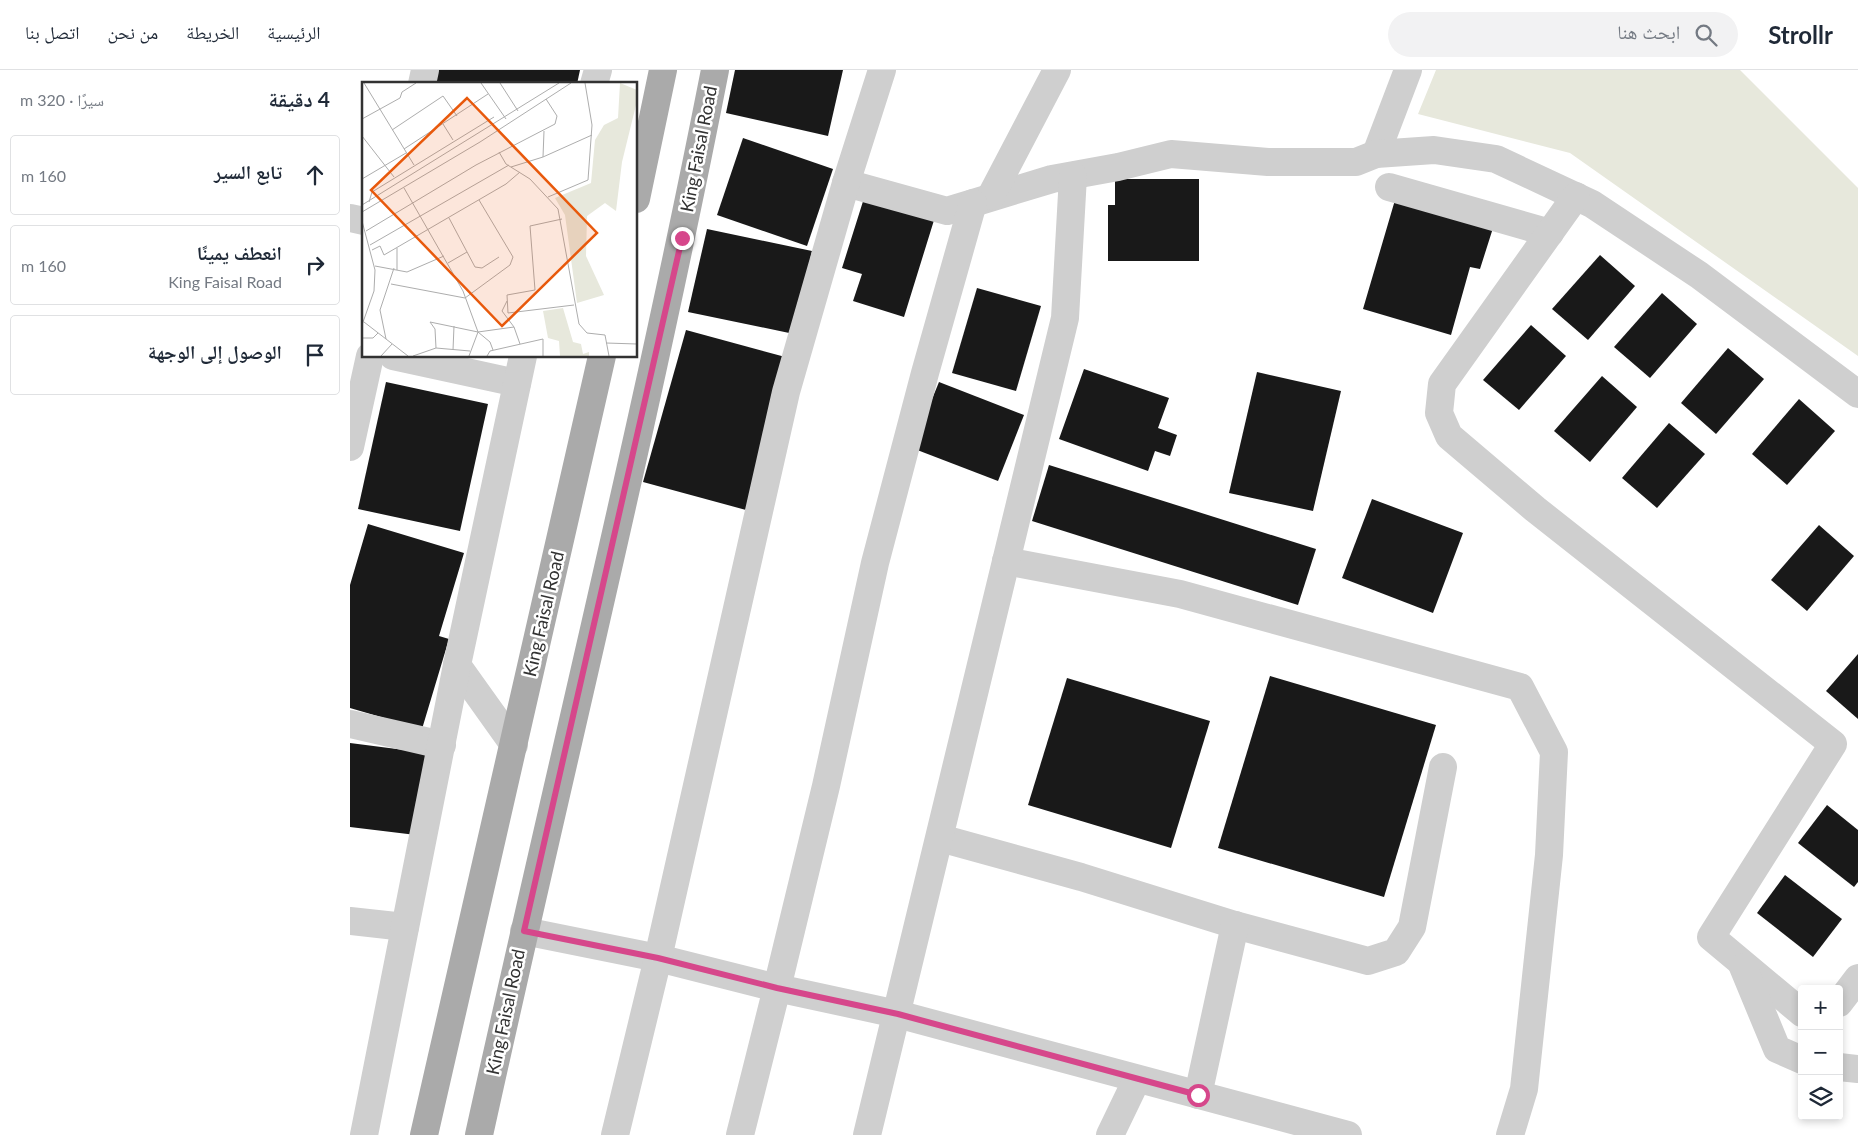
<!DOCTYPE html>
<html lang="ar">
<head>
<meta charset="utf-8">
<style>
	body { margin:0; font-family:Lato,"Noto Naskh Arabic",sans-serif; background:#f2f2f3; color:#1f2937; direction:rtl }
	.controls { position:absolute; right:15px; bottom:15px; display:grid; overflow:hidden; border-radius:5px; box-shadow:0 2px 8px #0003 }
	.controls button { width:45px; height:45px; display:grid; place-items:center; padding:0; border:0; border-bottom:1px solid #e0e1e3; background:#fff; color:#1f2937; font:25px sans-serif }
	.stop { position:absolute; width:15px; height:15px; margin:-11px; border:4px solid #d6478b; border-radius:50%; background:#fff }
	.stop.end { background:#d6478b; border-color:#fff; box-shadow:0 1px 5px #0008 }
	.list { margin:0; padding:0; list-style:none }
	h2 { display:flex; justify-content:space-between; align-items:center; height:65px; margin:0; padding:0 20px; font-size:21px }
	h2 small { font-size:16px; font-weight:400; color:#747a83 }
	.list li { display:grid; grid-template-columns:32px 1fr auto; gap:15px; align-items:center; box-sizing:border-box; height:80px; margin:0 10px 10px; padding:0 10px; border:1px solid #e0e1e3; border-radius:5px }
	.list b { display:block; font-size:19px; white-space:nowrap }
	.list p { margin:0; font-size:16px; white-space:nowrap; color:#747a83 }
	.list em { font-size:16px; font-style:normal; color:#747a83 }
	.icon { flex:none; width:28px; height:28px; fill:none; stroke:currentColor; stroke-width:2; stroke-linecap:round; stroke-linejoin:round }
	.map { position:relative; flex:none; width:1508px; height:1065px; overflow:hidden; direction:ltr }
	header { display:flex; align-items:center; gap:30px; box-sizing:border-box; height:70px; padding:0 25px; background:#fff; border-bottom:1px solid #e0e1e3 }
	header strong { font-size:24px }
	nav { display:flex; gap:28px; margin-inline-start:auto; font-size:18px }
	.search { width:350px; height:45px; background:#f2f2f3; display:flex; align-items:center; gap:12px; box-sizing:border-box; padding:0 18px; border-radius:28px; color:#747a83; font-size:19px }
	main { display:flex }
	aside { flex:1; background:#fff }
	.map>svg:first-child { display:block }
</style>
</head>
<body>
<header>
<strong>Strollr</strong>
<div class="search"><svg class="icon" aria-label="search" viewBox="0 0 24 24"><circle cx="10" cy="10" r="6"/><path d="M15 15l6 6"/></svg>ابحث هنا</div>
<nav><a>الرئيسية</a><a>الخريطة</a><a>من نحن</a><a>اتصل بنا</a></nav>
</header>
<main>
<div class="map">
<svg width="1508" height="1065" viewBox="0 0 1508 1065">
	<rect width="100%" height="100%" fill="#fff"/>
	<!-- green -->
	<polygon fill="#e7e8dc" points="1086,0 1390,0 1508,118 1508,286 1220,83 1068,44"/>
	<!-- building -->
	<g fill="#191919">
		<polygon points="86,0 230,0 227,14 82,14"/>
		<polygon points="385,0 493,0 478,66 376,43"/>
		<polygon points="393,68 483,99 457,176 367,145"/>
		<polygon points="765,109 849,109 849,191 758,191 758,135 765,135"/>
		<polygon points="515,125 585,147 554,247 503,231 512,204 492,198"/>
		<polygon points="1045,130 1143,158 1130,199 1120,197 1101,265 1013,239"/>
		<polygon points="357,159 462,181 444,264 338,242"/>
		<polygon points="1250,185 1285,216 1238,270 1202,239"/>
		<polygon points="627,218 691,236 666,321 602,303"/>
		<polygon points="1312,223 1347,254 1300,308 1264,277"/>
		<polygon points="1181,255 1216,286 1169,340 1133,310"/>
		<polygon points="336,260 439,288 396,440 293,412"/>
		<polygon points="1378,278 1414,309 1366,364 1331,333"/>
		<polygon points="734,299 819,328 808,358 827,365 820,386 805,381 798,401 709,369"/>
		<polygon points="907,302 991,321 963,441 879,423"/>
		<polygon points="1252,306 1287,337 1240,392 1204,361"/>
		<polygon points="36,312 138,334 110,461 8,439"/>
		<polygon points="589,312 674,345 648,411 562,378"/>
		<polygon points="1449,329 1485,361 1437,415 1402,384"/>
		<polygon points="1319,353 1355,384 1307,438 1272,408"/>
		<polygon points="699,395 966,479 948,535 682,451"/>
		<polygon points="1022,429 1113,463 1083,543 992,508"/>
		<polygon points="18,454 114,483 89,566 99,569 72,659 0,638 0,515"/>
		<polygon points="1469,455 1504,486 1457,541 1421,510"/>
		<polygon points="1508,584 1508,649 1476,621"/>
		<polygon points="920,606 1086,655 1034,827 868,778"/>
		<polygon points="717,608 860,651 821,778 678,735"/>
		<polygon points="0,673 78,683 66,765 0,757"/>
		<polygon points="1477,735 1508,760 1508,812 1504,817 1448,773"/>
		<polygon points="1435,805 1492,849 1463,887 1407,843"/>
	</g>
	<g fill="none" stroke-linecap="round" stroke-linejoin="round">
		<!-- minor -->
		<g stroke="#cfcfcf" stroke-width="28">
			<polyline points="72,14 75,0"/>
			<polyline points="244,14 248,0"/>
			<polyline points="1026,84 1058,0"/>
			<polyline points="496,113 597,141 702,109 768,97 821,84 918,92 1006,92 1026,84 1084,80 1146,89 1242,134 1349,205 1508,324"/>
			<polyline points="1039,117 1200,163"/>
			<polyline points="641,126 707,0"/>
			<polyline points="1226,126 1092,314 1089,343 1099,366 1185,439 1483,674 1361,867 1452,943"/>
			<polyline points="0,148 14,151"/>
			<polyline points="43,286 167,313"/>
			<polyline points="0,377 20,286"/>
			<polyline points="656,491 830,524 1170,617 1204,682 1199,785 1174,1019 1160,1065"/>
			<polyline points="107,595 164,675"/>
			<polyline points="0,654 92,675"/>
			<polyline points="590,768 731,807 885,855 1018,891 1046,882 1062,857 1093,697"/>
			<polyline points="0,851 55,857"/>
			<polyline points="174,861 308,888 427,918 547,944 998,1065"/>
			<polyline points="1393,897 1427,979 1452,990"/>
			<polyline points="1489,933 1508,908"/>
			<polyline points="1489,997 1508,999"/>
			<polyline points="848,1025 885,855"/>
			<polyline points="14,1065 107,595 173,286"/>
			<polyline points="265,1065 308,888 436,322 496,113 532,0"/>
			<polyline points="390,1065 427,918 476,716 525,493 575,303 623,133"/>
			<polyline points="517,1065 715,248 723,106"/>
			<polyline points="760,1065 787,1009"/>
		</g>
		<!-- major -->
		<g stroke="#aaa" stroke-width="28">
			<polyline points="286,129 313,0"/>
			<polyline points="74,1065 252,286"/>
			<path d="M129,1065C207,710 295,357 365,0"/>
		</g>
	</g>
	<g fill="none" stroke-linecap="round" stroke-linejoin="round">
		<!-- route -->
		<polyline stroke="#d6478b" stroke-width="6" points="332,168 174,861 308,888 427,918 548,944 848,1025"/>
	</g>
	<g text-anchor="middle" stroke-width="5" stroke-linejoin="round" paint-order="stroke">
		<!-- street labels -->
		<g font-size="18" fill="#323232" stroke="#fff">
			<text transform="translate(349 79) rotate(-79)" y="6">King Faisal Road</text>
			<text transform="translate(194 544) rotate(-77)" y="6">King Faisal Road</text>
			<text transform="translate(156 942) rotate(-78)" y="6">King Faisal Road</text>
		</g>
	</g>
	<!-- overview -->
	<g transform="translate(12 12)">
		<rect width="275" height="275" fill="#fff"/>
		<path d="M258,1L275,8V19L260,80L254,129L243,121L225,134L224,174L242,213L215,221L203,133L193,116L229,101L233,58L242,43L256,36ZM201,226L211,260L219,262L221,272L227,270V274H198L197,259L186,256L181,229Z" fill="#e7e8dc"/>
		<path fill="none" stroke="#adadad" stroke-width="1" d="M2,1L52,83M119,1L144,37M138,1L156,29M0,37L38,16L40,10L54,1M81,42L91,58M30,48L81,14L95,34M0,54L32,95M42,67L126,12M137,70L144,82L168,97L196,127L217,242L225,251L243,253L247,274M181,75L182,49M149,85L181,75L230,53M0,97L44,71M42,106L101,209L116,250L107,274M186,115L226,98L230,43L223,1M7,120L10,110L132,35M0,123L197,1M0,130L118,60L209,1M87,136L113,185L120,186L137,175M200,137L168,144L173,208L145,213L146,231L212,223M0,139L13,188L12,209L0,243M4,149L114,83L193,42L195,34L184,17M8,163L147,83M10,168L18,164L22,173L144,102L158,90M86,181L105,170M13,184L45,190L82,174M35,188V166M29,202L103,216L148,183L151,175L117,118M145,219L140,229L152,245L158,262M2,240L46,274M68,240L116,250M68,240L73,247L74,266M0,256H11L16,251M24,257L18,228L32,186M244,261L275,262M91,268L92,244M131,268L128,260L116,250L152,245M19,274L30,262M51,274L74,266L108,269M125,274L128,269L181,257V274"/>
		<path fill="#e8590c" fill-opacity="0.15" stroke="#e8590c" stroke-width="2.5" d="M105,16L235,151L140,244L9,108Z"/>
		<rect width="275" height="275" fill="none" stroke="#323232" stroke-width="2.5"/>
	</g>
</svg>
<div class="controls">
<button>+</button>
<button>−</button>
<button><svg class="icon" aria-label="layers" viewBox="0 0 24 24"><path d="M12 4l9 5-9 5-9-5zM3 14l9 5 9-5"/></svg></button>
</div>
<div class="stop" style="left:848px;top:1025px"></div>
<div class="stop end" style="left:332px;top:168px"></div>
</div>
<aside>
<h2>4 دقيقة<small>سيرًا · 320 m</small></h2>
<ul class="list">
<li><svg class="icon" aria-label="ahead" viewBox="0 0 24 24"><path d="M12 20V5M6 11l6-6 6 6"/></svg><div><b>تابع السير</b></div><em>160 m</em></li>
<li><svg class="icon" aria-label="right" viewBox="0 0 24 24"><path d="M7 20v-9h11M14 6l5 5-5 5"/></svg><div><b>انعطف يمينًا</b><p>King Faisal Road</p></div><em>160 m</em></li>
<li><svg class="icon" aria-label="arrive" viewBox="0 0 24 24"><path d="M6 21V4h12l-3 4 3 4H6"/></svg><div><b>الوصول إلى الوجهة</b></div></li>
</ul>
</aside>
</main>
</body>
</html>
